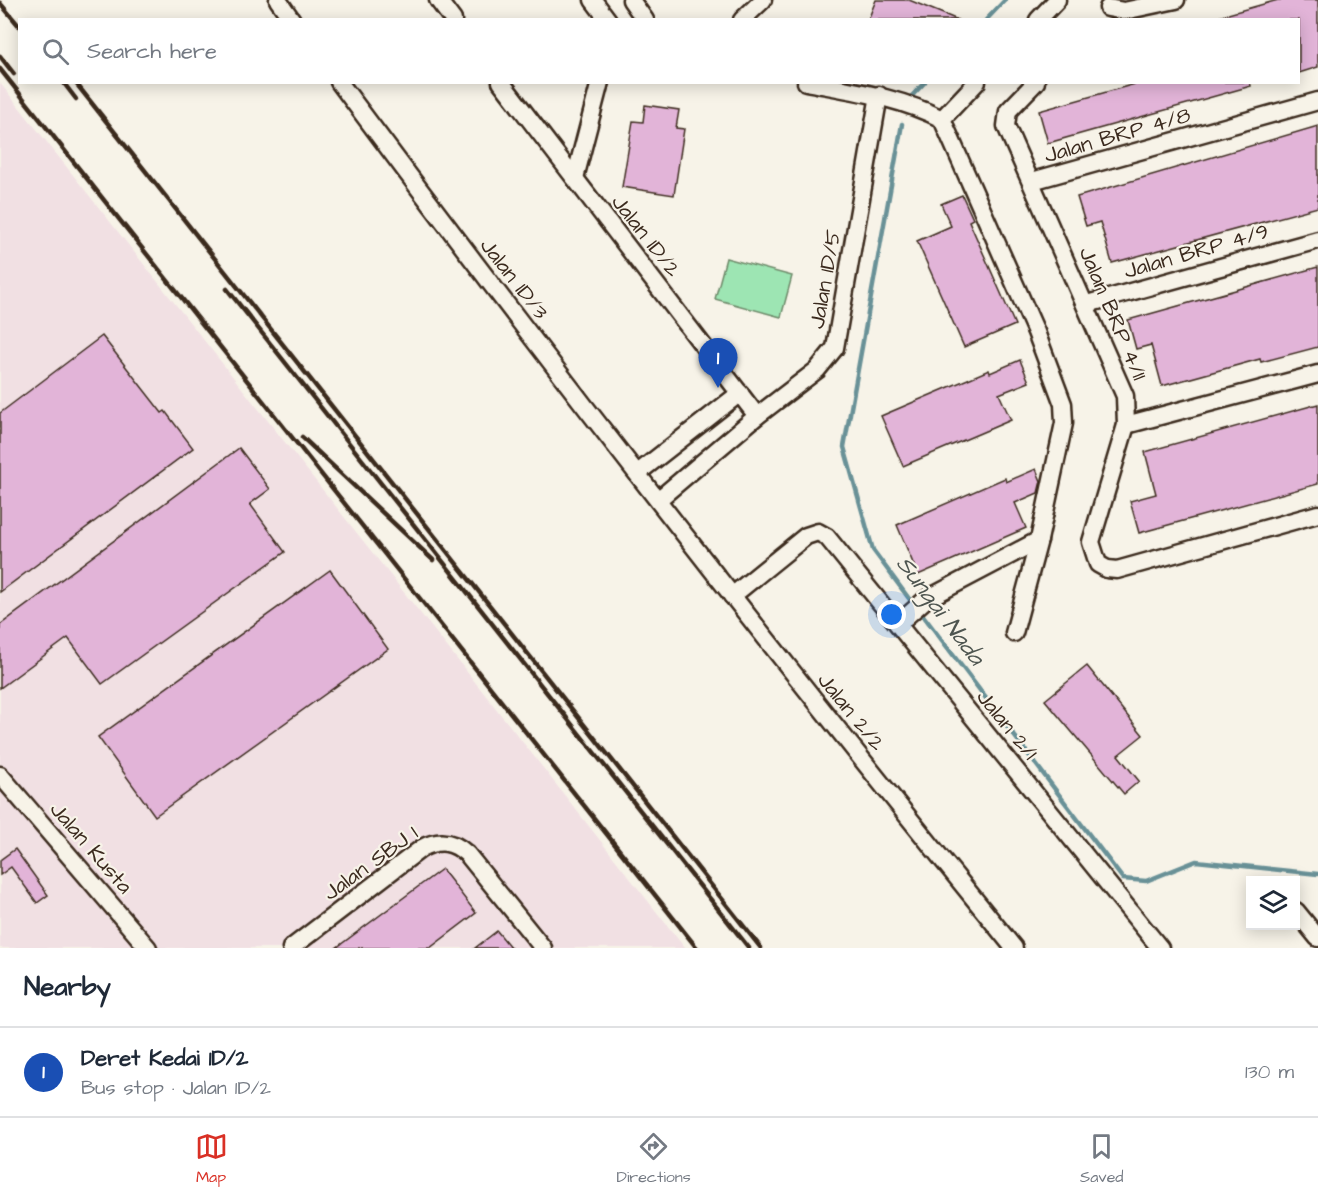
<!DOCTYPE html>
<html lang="en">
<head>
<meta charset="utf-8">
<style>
	body { margin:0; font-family:"Architects Daughter",sans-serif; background:#f2f2f3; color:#1f2937 }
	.controls { position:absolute; right:18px; bottom:18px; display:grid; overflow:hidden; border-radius:0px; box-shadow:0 3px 15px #0003 }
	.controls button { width:54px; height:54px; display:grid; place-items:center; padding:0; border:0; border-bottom:2px solid #e0e1e3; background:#fff; color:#1f2937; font:30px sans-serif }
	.you { position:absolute; left:892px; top:615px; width:21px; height:21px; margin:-15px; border:4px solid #fff; border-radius:50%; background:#1a73e8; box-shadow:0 0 0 9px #1a73e833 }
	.badge { display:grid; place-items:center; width:39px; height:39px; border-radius:50%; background:#d93025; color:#fff; font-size:20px; font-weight:700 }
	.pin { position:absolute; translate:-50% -50px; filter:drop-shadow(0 2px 3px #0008) }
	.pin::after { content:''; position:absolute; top:32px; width:21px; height:18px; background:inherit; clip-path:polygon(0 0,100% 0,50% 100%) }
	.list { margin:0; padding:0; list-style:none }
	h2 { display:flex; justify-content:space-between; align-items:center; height:78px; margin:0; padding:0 24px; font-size:26px }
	h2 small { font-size:20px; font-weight:400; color:#747a83 }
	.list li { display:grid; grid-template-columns:39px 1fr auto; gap:18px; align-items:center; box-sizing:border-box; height:90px; padding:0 24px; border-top:2px solid #e0e1e3 }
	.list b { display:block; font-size:22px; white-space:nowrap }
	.list p { margin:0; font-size:20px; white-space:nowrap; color:#747a83 }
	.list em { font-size:20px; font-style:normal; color:#747a83 }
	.icon { flex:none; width:33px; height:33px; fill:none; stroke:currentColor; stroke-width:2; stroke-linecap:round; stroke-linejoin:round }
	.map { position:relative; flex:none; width:1318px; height:948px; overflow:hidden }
	.search { position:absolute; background:#fff; box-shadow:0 3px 15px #0003; left:18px; right:18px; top:18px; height:66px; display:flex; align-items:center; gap:15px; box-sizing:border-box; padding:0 21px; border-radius:0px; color:#747a83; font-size:22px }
	.sheet { height:168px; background:#fff }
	nav { display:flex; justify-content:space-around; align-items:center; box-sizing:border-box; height:84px; border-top:2px solid #e0e1e3; background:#fff; font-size:16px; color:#747a83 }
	nav a { display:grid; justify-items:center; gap:3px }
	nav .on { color:#d93025 }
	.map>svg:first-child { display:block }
</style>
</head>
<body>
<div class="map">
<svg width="1318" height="948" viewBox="0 0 1318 948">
	<rect width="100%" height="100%" fill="#f7f3e8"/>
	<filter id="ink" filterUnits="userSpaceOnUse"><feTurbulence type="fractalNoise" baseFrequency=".0167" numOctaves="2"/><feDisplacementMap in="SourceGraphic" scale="12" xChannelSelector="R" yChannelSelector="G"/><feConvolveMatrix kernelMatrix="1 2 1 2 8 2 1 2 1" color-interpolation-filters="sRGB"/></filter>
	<g filter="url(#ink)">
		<!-- built -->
		<polygon fill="#f1e0e3" points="0,83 521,740 685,948 0,948"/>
		<!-- green -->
		<polygon fill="#9de5b3" stroke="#6c8868" stroke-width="1.5" points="726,258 792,276 781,317 715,299"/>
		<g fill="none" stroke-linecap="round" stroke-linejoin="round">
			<!-- stream -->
			<g stroke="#699197" stroke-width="4.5">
				<polyline points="986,20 1005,0"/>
				<polyline points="908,100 925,82"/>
				<polyline points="902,124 844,447 873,550 913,604"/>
				<polyline points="919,610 1123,879 1146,881 1196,861 1318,874"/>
			</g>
		</g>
		<!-- building -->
		<g fill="#e2b4d8" stroke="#3b2a1e" stroke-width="1.5">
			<polygon points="876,0 909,0 958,20 868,20"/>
			<polygon points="1278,0 1318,0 1318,67 1299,73 1299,20 1221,20 1221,16"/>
			<polygon points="1142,82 1250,82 1251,86 1048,143 1039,111"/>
			<polygon points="645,105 679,110 676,128 684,129 674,195 622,187 633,121 643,122"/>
			<polygon points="1318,126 1318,207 1112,263 1100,222 1086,226 1077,197"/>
			<polygon points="962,195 973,219 969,221 1015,325 964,347 917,241 951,226 941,204"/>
			<polygon points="1318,267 1318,347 1261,362 1260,359 1162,386 1151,345 1136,349 1128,320"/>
			<polygon points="102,336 162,413 165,411 193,448 0,592 0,413"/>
			<polygon points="1020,360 1029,382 999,394 1011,420 903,466 881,416 989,370 990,373"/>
			<polygon points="1318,404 1318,484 1139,533 1130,501 1156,494 1145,452"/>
			<polygon points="239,448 270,489 250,504 285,552 102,684 68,638 0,688 0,625"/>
			<polygon points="1036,469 1041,481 1038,493 1015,503 1026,528 918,575 897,525 1005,478 1006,482"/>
			<polygon points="330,570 388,649 155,816 98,737"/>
			<polygon points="1087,666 1143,735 1118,755 1139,781 1124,794 1045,700"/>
			<polygon points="15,849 48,895 37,903 11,867 0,875 0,860"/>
			<polygon points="442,869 476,913 430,948 336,948"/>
			<polygon points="497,931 511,948 475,948"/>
		</g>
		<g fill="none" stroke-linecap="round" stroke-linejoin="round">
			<defs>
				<g id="minor">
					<polyline points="278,0 292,20"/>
					<polyline points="438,0 453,20"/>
					<polyline points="593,0 608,20"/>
					<polyline points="631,0 645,20"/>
					<polyline points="1108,8 1124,11 1176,0"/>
					<polyline points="742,20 763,0"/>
					<polyline points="1038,20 1057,0"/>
					<path d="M339,82C558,376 783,664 1014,948"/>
					<polyline points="501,82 757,416"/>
					<path d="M806,82C853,91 899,97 942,119"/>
					<polyline points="1036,82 1008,111 1006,126 1125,396 1126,425 1091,542 1098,564 1107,569 1117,570 1318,514"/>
					<polyline points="942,119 1036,332 1063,404 1064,423 1039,540 1014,633"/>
					<polyline points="942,119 977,82"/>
					<polyline points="575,178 600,82"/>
					<polyline points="1032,181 1318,101"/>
					<polyline points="1087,304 1318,240"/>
					<polyline points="1126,425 1318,374"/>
					<polyline points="639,472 740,393"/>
					<polyline points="659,499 757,416 817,370 835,348 879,95"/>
					<polyline points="732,596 806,536 818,532 827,537 1160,948"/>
					<polyline points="899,623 925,600 1039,540"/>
					<polyline points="0,775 148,948"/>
					<polyline points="1296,911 1318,938"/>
					<path d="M291,948L422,848C439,839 453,841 467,854L543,948"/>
				</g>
			</defs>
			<!-- minor casing -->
			<use href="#minor" stroke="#3b2a1e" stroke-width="21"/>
			<!-- minor -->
			<use href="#minor" stroke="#f7f3e8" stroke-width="16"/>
			<!-- rail -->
			<g stroke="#3b2a1e" stroke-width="4.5">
				<polyline points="0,3 20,27"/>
				<polyline points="0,56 14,74"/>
				<polyline points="0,69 697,948"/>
				<polyline points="63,82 76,99"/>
				<polyline points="75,82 761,948"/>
				<polyline points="227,289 749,948"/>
				<polyline points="302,437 433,560"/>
			</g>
		</g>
	</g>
	<g text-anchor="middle" stroke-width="4.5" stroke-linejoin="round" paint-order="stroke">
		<!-- street labels -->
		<g font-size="22" fill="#3b2a1e" stroke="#f7f3e8">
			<text transform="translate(1117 134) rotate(-16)" y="8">Jalan BRP 4/8</text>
			<text transform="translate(647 235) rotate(52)" y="8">Jalan 1D/2</text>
			<text transform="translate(1196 250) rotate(-16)" y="8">Jalan BRP 4/9</text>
			<text transform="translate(515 278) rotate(52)" y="8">Jalan 1D/3</text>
			<text transform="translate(824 279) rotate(-80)" y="8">Jalan 1D/5</text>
			<text transform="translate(1114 313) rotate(67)" y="8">Jalan BRP 4/11</text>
			<text transform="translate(852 711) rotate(51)" y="8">Jalan 2/2</text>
			<text transform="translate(1008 724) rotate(51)" y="8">Jalan 2/1</text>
			<text transform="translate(92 847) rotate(49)" y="8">Jalan Kusta</text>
			<text transform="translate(370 862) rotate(-36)" y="8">Jalan SBJ 1</text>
		</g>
		<!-- water labels -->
		<g font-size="24" font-style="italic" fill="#4e5550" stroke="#f7f3e8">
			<text transform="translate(941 610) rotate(53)" y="8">Sungai Nada</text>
		</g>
	</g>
</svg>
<div class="controls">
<button><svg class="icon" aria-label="layers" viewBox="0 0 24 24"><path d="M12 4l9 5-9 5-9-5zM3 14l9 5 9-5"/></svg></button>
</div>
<div class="you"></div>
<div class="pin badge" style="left:718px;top:388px;background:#1a4fb4">1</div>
<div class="search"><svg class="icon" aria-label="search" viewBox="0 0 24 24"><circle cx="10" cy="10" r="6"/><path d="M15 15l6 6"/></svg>Search here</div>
</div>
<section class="sheet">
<h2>Nearby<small></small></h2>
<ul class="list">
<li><span class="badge" style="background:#1a4fb4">1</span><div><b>Deret Kedai 1D/2</b><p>Bus stop · Jalan 1D/2</p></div><em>130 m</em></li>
</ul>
</section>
<nav>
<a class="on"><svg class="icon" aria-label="map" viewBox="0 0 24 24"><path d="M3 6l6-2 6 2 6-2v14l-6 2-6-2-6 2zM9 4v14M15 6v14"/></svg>Map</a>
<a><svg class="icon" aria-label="directions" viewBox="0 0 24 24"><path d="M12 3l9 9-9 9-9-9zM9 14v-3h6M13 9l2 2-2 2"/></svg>Directions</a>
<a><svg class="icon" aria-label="saved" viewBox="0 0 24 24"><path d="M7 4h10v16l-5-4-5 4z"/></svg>Saved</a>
</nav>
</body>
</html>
